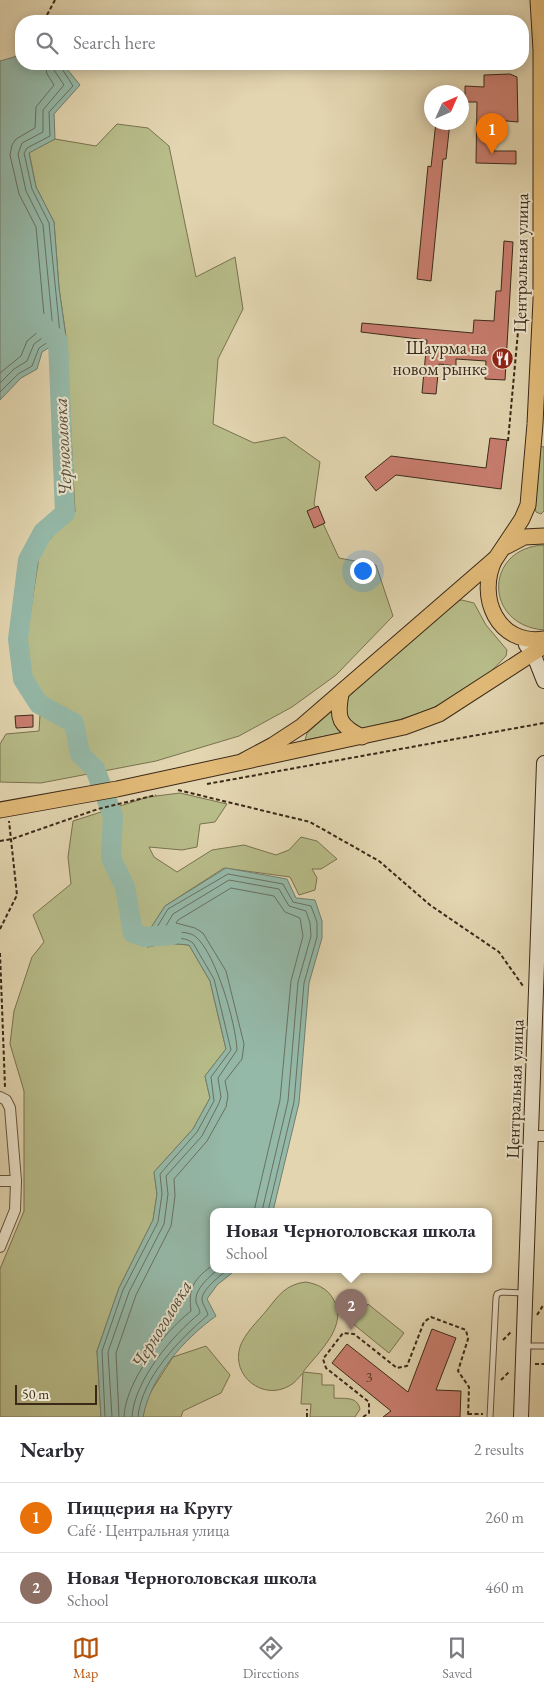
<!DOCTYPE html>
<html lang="en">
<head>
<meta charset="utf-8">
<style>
	body { margin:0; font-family:"EB Garamond",serif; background:#f2f2f3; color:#2b2b33 }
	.compass { position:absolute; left:424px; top:85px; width:45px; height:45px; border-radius:50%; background:#fff; box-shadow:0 2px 12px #0003; rotate:45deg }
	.scale { position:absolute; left:15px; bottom:12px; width:82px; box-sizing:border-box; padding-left:5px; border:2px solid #3b2918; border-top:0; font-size:14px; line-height:18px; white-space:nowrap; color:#3b2918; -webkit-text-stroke:4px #ece4cc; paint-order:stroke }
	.you { position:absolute; left:362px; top:570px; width:18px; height:18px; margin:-12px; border:4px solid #fff; border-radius:50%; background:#1a73e8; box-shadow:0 0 0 8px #1a73e833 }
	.badge { display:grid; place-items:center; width:32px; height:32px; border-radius:50%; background:#b45309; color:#fff; font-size:16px; font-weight:700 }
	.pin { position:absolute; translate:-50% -41px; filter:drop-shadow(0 1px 2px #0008) }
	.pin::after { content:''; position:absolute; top:26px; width:18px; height:15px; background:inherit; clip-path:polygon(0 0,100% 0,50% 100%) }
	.popup { position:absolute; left:210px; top:1208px; width:282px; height:65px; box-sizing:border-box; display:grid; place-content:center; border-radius:10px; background:#fff; filter:drop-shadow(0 1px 4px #0005); font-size:16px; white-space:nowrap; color:#7c7c81 }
	.popup b { font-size:19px; color:#2b2b33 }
	.popup::after { content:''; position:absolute; left:50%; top:100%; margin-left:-10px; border:10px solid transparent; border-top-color:#fff }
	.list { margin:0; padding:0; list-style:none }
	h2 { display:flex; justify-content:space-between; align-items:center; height:65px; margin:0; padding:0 20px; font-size:21px }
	h2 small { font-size:16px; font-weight:400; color:#7c7c81 }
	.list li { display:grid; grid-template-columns:32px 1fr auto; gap:15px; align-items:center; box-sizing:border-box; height:70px; padding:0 20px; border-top:1px solid #e1e1e2 }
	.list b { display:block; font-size:19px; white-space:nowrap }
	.list p { margin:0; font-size:16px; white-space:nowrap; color:#7c7c81 }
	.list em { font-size:16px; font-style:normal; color:#7c7c81 }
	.icon { flex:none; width:28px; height:28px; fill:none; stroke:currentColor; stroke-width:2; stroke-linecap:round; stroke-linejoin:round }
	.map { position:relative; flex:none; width:544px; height:1417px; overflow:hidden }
	.search { position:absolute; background:#fff; box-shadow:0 2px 12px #0003; left:15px; right:15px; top:15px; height:55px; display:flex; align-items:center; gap:12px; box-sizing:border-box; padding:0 18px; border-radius:20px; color:#7c7c81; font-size:19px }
	.sheet { height:205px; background:#fff }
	nav { display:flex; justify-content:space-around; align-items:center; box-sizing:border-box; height:70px; border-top:1px solid #e1e1e2; background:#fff; font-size:14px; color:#7c7c81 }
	nav a { display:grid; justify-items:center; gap:2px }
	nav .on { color:#b45309 }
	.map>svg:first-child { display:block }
</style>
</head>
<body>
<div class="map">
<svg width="544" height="1417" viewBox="0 0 544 1417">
	<rect width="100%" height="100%" fill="#e2d5b0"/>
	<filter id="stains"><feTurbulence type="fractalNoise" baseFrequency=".004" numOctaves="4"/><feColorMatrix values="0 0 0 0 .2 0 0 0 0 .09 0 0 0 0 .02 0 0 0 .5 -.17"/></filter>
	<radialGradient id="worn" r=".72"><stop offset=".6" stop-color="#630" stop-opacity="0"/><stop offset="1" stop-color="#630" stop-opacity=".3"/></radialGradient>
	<!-- green -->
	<g fill="#b7bc89" stroke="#797250">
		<polygon points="117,124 148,128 169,146 196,277 235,257 243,309 218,359 213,424 254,443 285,437 320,462 314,504 339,558 376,565 393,616 336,675 292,707 239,736 156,761 41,783 0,782 0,744 6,734 39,731 40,715 30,703 31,686 26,641 40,550 75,512 66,337 59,288 54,222 36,187 29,152 55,139 96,146"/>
		<polygon points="538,446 544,447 544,511 541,514 536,512 535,508"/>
		<path d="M544,545V630C483,625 484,548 544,545Z"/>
		<path d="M462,600L474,603L486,625L507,650L506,656C464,703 417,716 359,730L347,719L345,700L452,602Z"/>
		<polygon points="332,711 342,733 305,740 307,733"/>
		<polygon points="180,793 227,804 215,822 200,824 197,847 182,850 149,847 154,857 177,872 212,850 244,845 276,855 289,850 301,837 317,841 337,859 321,869 312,869 317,878 315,890 299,895 290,877 224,868 165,906 145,937 148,947 166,943 189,945 210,981 226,1049 205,1076 210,1098 193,1129 154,1172 157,1194 153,1220 119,1288 97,1351 101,1417 0,1417 0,1269 24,1211 24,1091 10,1044 14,1011 32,957 44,942 33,915 71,884 68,857 73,821 148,797"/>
		<path d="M306,1282C317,1284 326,1288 332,1297C351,1325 318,1352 303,1372L322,1374V1385H334V1398C345,1399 357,1396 360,1409L355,1417H310L311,1404H301L303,1373C298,1378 295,1383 289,1386C263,1401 231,1376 240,1347C244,1334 258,1321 267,1310C278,1296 286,1284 306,1282Z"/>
		<polygon points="368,1304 404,1333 389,1353 352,1323"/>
		<polygon points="206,1346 230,1375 221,1393 183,1411 181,1417 143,1417 146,1399 173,1357"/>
	</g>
	<!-- water -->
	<g fill="#95b9a9" stroke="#717f6f">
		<polygon points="21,55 21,64 63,64 80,85 54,114 55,139 29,153 36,187 54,222 59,288 66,337 42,352 37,369 21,378 0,400 0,61"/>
		<path d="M226,868L287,879L296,898L315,900L322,921V938L309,983L299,1103L273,1211H214V1269H237L217,1285L207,1299L216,1316C183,1340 151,1376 143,1417H101L97,1351L119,1288L153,1220L157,1194L154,1172L193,1129L210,1098L205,1076L226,1049L210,981L189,945L166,943L147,947L145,937L165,906Z"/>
	</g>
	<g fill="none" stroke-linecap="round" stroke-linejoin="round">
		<!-- shore -->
		<g stroke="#687160" stroke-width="1">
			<polyline points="0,373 21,356 27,341 45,326 36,227 19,194 10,155 12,145 16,139 35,128 36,107 54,85 47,74 45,64"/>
			<polyline points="0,383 14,369 27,361 34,344 53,330 43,225 26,191 18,154 22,143 43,132 43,110 64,85 54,70 53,64"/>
			<polyline points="0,392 18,374 32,366 39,348 60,334 49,223 32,189 24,153 27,148 50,136 49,112 73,86 59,64"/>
			<path d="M105,1417L102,1351L123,1290L158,1222L162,1194L160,1174L197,1132L214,1101L211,1077L231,1050L214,979L193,943C184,935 165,939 153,941L151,937L168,909L228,874L283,884L293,902L311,906L317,922V937L304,983L294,1102L268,1211"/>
			<path d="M112,1417L108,1352L129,1292L164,1224L168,1194L166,1176L202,1136L219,1103L221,1097L218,1078L237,1050C236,1024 216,954 196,937C190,931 174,932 166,932L164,929L173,914L229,880L279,889L289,906L306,911L310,923L311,936L298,982L288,1101L262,1211"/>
			<polyline points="119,1417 116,1353 136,1295 171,1226 175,1196 174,1179 207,1141 226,1107 228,1096 225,1081 242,1059 244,1044 226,971 203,933 195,928 176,923 178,920 231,888 274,896 285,912 300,918 303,936 291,981 280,1100 254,1211"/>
			<path d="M124,1417C125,1382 164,1332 191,1311C188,1287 194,1279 214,1264"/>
			<path d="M132,1417C134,1380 173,1335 200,1313C200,1309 197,1306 196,1302C194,1289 211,1275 219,1269"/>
			<path d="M138,1417C141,1378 181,1338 208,1315C207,1310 202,1304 202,1299C202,1289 222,1274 229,1269"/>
		</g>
		<!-- river -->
		<polyline stroke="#95b9a9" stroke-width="20" points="40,323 58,341 65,513 43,532 28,560 18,639 23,679 39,704 74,723 80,754 95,769 113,816 111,858 125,887 133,933 145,937 172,935"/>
	</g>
	<!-- building -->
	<g fill="#ca7e70" stroke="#3b2918">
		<polygon points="510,74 517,77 518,122 495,120 494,151 516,151 516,164 476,163 477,102 465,102 465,86 484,87 484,75"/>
		<polygon points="436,122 450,122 446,159 443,159 431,281 417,279 428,166 431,167"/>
		<polygon points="504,241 513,242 505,380 485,379 486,361 456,359 456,366 439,364 436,394 422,393 427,340 361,332 362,323 473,333 474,320 494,321 496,291 501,291"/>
		<polygon points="490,438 507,440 501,489 396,475 376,491 365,477 391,456 486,468"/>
		<polygon points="318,506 325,523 314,528 307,511"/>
		<polygon points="33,715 33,727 16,728 15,716"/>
		<polygon points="432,1329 456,1338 436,1390 461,1391 460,1417 383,1417 391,1411 332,1363 347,1344 408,1392"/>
	</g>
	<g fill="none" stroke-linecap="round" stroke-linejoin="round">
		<defs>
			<g id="lane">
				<polyline points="525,1346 544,1346"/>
				<polyline points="490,1417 496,1298 497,1294 502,1292 523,1293"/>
			</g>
			<g id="street">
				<polyline points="0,1097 6,1100 10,1108 16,1181 15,1210 0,1247"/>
				<polyline points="532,1136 544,1136"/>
				<polyline points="0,1181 16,1181"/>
			</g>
			<g id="secondary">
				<polyline points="526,645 533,653 544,681"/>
				<polyline points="521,1417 544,763"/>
			</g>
			<g id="primary">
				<polyline points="507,546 524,537 544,536"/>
				<path d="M495,559C476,597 498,646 544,639"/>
				<path d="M341,694C336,719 340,726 362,737"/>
				<polyline points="243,761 273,745 302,726 496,558 522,519 528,505 535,424 541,300 541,50 538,0"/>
				<polyline points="0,810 117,789 404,727 439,714 544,646"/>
			</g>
		</defs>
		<!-- lane casing -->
		<use href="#lane" stroke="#65543e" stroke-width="7"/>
		<!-- street casing -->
		<use href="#street" stroke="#65543e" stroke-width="12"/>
		<!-- secondary casing -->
		<use href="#secondary" stroke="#3b2918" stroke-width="16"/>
		<!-- primary casing -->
		<use href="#primary" stroke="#3b2918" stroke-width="17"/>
		<!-- path -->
		<g stroke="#3b2918" stroke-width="2" stroke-dasharray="4 2.5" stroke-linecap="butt">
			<polyline points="47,15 55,0"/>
			<polyline points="508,441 521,299"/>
			<polyline points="207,784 544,723"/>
			<polyline points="178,790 310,822 379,861 430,905 499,952 523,986"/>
			<polyline points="0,841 12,839 98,809 156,795"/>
			<polyline points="0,929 17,895 9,821"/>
			<polyline points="0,953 5,1087"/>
			<polyline points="537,1315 544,1304"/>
			<polyline points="503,1340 512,1331"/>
			<polyline points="535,1364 544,1364"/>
			<polyline points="501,1380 510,1371"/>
			<polyline points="468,1414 483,1414"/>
			<polyline points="307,1417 307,1409"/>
			<polyline points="363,1417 369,1413 369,1402 326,1368 323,1359 343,1333 354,1334 397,1368 407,1366 424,1322 431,1317 466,1330 468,1339 458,1371 469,1387 468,1417"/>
		</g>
		<!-- lane -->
		<use href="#lane" stroke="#ece4cc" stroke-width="5"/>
		<!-- street -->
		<use href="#street" stroke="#ece4cc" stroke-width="10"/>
		<!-- secondary -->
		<use href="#secondary" stroke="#ece4cc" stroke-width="14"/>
		<!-- primary -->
		<use href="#primary" stroke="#e1ba78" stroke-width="15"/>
	</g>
	<!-- icons -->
	<defs>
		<symbol id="restaurant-disc" viewBox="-11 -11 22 22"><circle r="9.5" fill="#8f2418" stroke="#ece4cc"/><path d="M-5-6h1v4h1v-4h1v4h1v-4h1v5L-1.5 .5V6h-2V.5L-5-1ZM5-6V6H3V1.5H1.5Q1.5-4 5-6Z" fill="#fff"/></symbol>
	</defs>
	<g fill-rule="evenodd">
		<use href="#restaurant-disc" x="490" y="346" width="25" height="25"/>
	</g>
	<g text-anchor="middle" stroke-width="4" stroke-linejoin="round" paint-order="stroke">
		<!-- number labels -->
		<g font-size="15" fill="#5f3e2e">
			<text x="369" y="1382">3</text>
		</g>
		<!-- street labels -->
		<g font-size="18" fill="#3b2918" stroke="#ece4cc">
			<text transform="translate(521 263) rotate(-89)" y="6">Центральная улица</text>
			<text transform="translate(515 1089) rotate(-88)" y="6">Центральная улица</text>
		</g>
		<!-- poi labels -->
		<g font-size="18" fill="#3b2918" stroke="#ece4cc" text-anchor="end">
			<text x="487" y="354">Шаурма на<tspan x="487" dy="21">новом рынке</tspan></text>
		</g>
		<!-- water labels -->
		<g font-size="19" font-style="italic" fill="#524d3c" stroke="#ece4cc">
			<text transform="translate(62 447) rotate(-93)" y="7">Черноголовка</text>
			<text transform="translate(161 1324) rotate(-59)" y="7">Черноголовка</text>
		</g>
	</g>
	<rect width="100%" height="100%" filter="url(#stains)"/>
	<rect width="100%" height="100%" fill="url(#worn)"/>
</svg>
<svg class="compass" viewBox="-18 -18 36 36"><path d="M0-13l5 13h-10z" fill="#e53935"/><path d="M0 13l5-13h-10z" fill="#7c7c81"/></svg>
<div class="scale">50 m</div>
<div class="you"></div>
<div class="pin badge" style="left:492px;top:154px;background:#e8710a">1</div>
<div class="pin badge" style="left:351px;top:1330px;background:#8d6e63">2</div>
<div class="popup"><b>Новая Черноголовская школа</b>School</div>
<div class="search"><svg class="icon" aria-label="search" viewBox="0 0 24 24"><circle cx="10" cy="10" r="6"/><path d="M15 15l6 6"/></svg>Search here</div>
</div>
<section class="sheet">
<h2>Nearby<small>2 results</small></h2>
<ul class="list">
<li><span class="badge" style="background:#e8710a">1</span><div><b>Пиццерия на Кругу</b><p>Café · Центральная улица</p></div><em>260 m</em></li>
<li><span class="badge" style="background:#8d6e63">2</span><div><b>Новая Черноголовская школа</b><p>School</p></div><em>460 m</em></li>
</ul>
</section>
<nav>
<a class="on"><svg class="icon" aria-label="map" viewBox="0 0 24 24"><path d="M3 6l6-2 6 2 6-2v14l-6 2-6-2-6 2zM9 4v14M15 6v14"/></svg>Map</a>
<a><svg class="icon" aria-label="directions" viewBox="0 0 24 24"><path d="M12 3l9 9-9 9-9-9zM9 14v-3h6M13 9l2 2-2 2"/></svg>Directions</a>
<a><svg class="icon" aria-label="saved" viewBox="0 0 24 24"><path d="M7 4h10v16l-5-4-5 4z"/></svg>Saved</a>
</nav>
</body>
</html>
